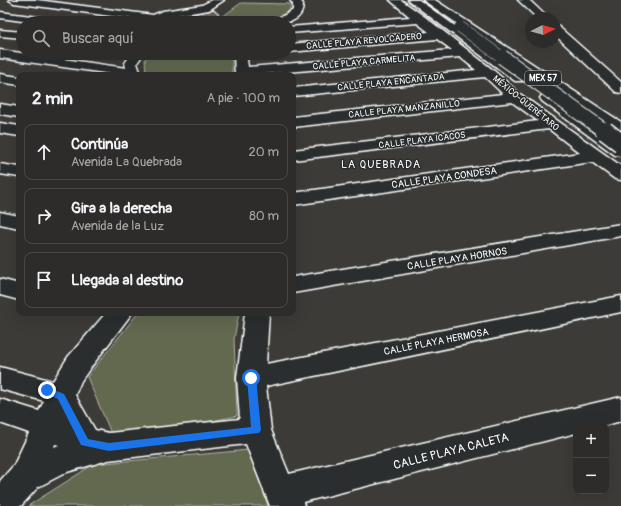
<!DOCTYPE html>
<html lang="es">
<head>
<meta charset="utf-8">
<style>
	body { margin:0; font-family:Pangolin,sans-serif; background:#363432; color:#f1f3f6 }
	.controls { position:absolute; right:12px; bottom:12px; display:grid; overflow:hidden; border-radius:8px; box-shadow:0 4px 16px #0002 }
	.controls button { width:36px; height:36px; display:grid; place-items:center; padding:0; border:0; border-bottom:1px solid #494847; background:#2e2c2a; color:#f1f3f6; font:20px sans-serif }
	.compass { position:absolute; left:525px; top:12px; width:36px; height:36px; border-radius:50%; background:#2e2c2a; box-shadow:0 4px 16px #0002; rotate:84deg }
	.stop { position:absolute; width:12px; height:12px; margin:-9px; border:3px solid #1a73e8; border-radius:50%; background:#fff }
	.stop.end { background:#1a73e8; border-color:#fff; box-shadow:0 1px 4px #0008 }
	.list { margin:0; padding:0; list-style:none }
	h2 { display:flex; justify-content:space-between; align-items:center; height:52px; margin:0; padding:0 16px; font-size:17px }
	h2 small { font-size:13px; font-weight:400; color:#a7a7a8 }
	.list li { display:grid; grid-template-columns:26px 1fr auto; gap:12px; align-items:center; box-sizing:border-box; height:56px; margin:0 8px 8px; padding:0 8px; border:1px solid #494847; border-radius:8px }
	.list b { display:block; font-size:15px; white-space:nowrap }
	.list p { margin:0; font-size:13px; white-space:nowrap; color:#a7a7a8 }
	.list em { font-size:13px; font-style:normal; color:#a7a7a8 }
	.icon { flex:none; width:22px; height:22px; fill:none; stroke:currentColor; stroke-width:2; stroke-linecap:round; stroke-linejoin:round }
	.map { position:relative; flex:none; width:621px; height:506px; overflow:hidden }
	.search { position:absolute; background:#2e2c2a; box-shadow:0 4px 16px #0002; left:16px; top:16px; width:280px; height:44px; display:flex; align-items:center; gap:10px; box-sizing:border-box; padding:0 14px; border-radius:22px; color:#a7a7a8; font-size:15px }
	.panel { position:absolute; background:#2e2c2a; box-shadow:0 4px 16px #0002; left:16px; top:72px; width:280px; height:244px; border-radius:8px }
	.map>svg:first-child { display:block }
</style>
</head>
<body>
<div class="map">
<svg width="621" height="506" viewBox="0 0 621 506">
	<rect width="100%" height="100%" fill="#3d3b38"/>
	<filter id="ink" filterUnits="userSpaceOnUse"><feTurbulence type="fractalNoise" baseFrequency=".025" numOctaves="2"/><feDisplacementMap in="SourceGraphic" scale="8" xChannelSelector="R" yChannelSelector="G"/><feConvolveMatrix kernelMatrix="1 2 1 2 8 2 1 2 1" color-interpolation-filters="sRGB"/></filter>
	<g filter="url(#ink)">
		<!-- green -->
		<g fill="#62694f" stroke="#b0b4a7">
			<polygon points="241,3 290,4 290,9 284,17 268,23 209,23 226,14"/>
			<polygon points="151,53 232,53 232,75 146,75 145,59"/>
			<polygon points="138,313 239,313 234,339 237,416 146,434 111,433 87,377"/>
			<polygon points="249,450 268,506 28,506 94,464"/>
		</g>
		<!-- building -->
		<polygon fill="#685b4f" stroke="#fff" points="213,9 229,23 166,23 166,18 209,11"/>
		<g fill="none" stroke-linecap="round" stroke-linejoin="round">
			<defs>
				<g id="minor">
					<polygon points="9,0 37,0 153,15 163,11 202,5 212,0 224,0 209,10 165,17 152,23 138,23 141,20 14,3"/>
					<path d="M290,0H300L303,4C303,22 287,23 273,23C277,17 287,15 293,10V4Z"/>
					<polygon points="390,0 401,0 425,17 493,70 520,94 621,166 621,180 615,179 592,162 293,205 293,193 580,153 549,129 293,160 293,150 538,121 512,102 293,127 293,117 503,94 485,77 293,96 293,88 476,70 460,57 252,75 235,75 234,53 246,53 248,67 452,50 437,39 289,52 289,44 429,32 417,23 289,33 289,27 410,17"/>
					<polygon points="0,12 62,20 67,23 37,23 0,18"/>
					<polygon points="0,30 23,32 23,38 0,36"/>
					<polygon points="0,50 126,68 125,63 132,53 144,53 137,63 141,75 119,75 0,58"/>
					<polygon points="0,74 19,77 19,85 0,82"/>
					<polygon points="0,104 19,107 19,117 0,114"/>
					<polygon points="0,123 19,126 19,136 0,133"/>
					<polygon points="0,164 19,167 19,177 0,174"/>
					<polygon points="0,212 19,216 19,228 0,224"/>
					<polygon points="621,224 621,236 293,293 293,277"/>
					<polygon points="0,279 19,284 19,300 0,295"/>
					<path d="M621,296V312L266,386L271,430L289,474L621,397V421L606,425H576V433L303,502L304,506H270L246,444L108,460L67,472L38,487L21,506H0V481L14,465L29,433L0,423V399L39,411L44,401L0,389V367L53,381L68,357L106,313H132L88,371L81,381L75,395L95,430L109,433L240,419L237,378L245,313H269L266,364ZM55,444L59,445L54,447Z"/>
				</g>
				<g id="major">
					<polygon points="408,0 419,0 527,78 525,81 515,81"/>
					<polygon points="547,94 552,95 621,143 621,156 615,155 542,101 540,98 542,95"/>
				</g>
				<g id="highway">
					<polygon points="423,0 435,0 621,122 621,134 615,132"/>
					<polygon points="518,0 529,0 548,18 537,18"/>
					<polygon points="555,26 559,27 621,82 621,93 616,92 555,35"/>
				</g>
			</defs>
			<!-- minor casing -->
			<use href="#minor" stroke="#fff" stroke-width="3"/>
			<!-- major casing -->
			<use href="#major" stroke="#fff" stroke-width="3"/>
			<!-- highway casing -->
			<use href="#highway" stroke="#fff" stroke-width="3"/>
			<!-- minor -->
			<use href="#minor" fill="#2a2d2e" fill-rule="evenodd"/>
			<!-- major -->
			<use href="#major" fill="#2a2d2e" fill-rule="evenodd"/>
			<!-- highway -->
			<use href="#highway" fill="#2a2d2e" fill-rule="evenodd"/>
			<defs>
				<polyline id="highway-bridge-far2" points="460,27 503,58"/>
				<polyline id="highway-bridge-far1" points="502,57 606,132"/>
				<polyline id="highway-bridge" points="605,131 621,143"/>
			</defs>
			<!-- highway-bridge-far2 casing -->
			<use href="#highway-bridge-far2" stroke="#fff" stroke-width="12" stroke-linecap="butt"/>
			<!-- highway-bridge-far1 casing -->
			<use href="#highway-bridge-far1" stroke="#fff" stroke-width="16" stroke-linecap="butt"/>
			<!-- highway-bridge casing -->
			<use href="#highway-bridge" stroke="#fff" stroke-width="21" stroke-linecap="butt"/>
			<!-- highway-bridge-far2 -->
			<use href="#highway-bridge-far2" stroke="#2a2d2e" stroke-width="11"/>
			<!-- highway-bridge-far1 -->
			<use href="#highway-bridge-far1" stroke="#2a2d2e" stroke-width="14"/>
			<!-- highway-bridge -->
			<use href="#highway-bridge" stroke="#2a2d2e" stroke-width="18"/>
		</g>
	</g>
	<!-- route -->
	<polygon fill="#1a73e8" points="251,375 256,378 261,430 259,433 109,451 81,445 58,399 44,393 43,390 47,387 64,394 88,439 109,443 251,427 247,378"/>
	<g text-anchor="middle" stroke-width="3" stroke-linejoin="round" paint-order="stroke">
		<!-- far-street labels -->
		<g font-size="9" fill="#fff" stroke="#2a2d2e">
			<text transform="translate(364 41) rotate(-5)" y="3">CALLE PLAYA REVOLCADERO</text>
			<text transform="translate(364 62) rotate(-5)" y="3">CALLE PLAYA CARMELITA</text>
			<text transform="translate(391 82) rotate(-6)" y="3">CALLE PLAYA ENCANTADA</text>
			<text transform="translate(526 103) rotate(39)" y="3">MÉXICO-QUERÉTARO</text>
			<text transform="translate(404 109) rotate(-6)" y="3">CALLE PLAYA MANZANILLO</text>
			<text transform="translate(422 140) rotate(-7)" y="3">CALLE PLAYA ICACOS</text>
		</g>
		<!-- shield labels -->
		<rect fill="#2a2d2e" stroke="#bfc0c0" stroke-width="1" x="525" y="71" width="36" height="14" rx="3"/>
		<g font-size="9" font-weight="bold" fill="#fff">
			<text x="543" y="81">MEX 57</text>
		</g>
		<!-- street labels -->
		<g font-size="10" fill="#fff" stroke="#2a2d2e">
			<text transform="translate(444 177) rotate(-8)" y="4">CALLE PLAYA CONDESA</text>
			<text transform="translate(457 258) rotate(-9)" y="4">CALLE PLAYA HORNOS</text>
			<text transform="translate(436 341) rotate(-11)" y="4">CALLE PLAYA HERMOSA</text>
		</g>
		<!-- neighbourhood labels -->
		<g font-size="11" letter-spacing="1" fill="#fff" stroke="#2a2d2e">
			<text x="381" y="168">LA QUEBRADA</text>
		</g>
		<!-- near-street labels -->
		<g font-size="12" fill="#fff" stroke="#2a2d2e">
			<text transform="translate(451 451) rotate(-14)" y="4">CALLE PLAYA CALETA</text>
		</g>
	</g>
</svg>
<div class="controls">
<button>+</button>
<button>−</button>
</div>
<svg class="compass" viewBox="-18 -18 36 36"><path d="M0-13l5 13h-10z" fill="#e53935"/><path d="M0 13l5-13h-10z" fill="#a7a7a8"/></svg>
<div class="stop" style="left:251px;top:378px"></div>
<div class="stop end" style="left:47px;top:390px"></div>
<div class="search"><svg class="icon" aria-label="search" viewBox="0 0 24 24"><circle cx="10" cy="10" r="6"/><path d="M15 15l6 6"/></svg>Buscar aquí</div>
<section class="panel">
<h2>2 min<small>A pie · 100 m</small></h2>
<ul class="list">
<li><svg class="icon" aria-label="ahead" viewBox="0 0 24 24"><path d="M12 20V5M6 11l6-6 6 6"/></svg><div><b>Continúa</b><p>Avenida La Quebrada</p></div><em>20 m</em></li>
<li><svg class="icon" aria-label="right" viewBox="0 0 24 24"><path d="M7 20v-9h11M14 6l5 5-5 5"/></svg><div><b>Gira a la derecha</b><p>Avenida de la Luz</p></div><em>80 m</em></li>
<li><svg class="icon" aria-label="arrive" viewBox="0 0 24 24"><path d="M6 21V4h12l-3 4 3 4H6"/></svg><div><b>Llegada al destino</b></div></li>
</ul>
</section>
</div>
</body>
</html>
